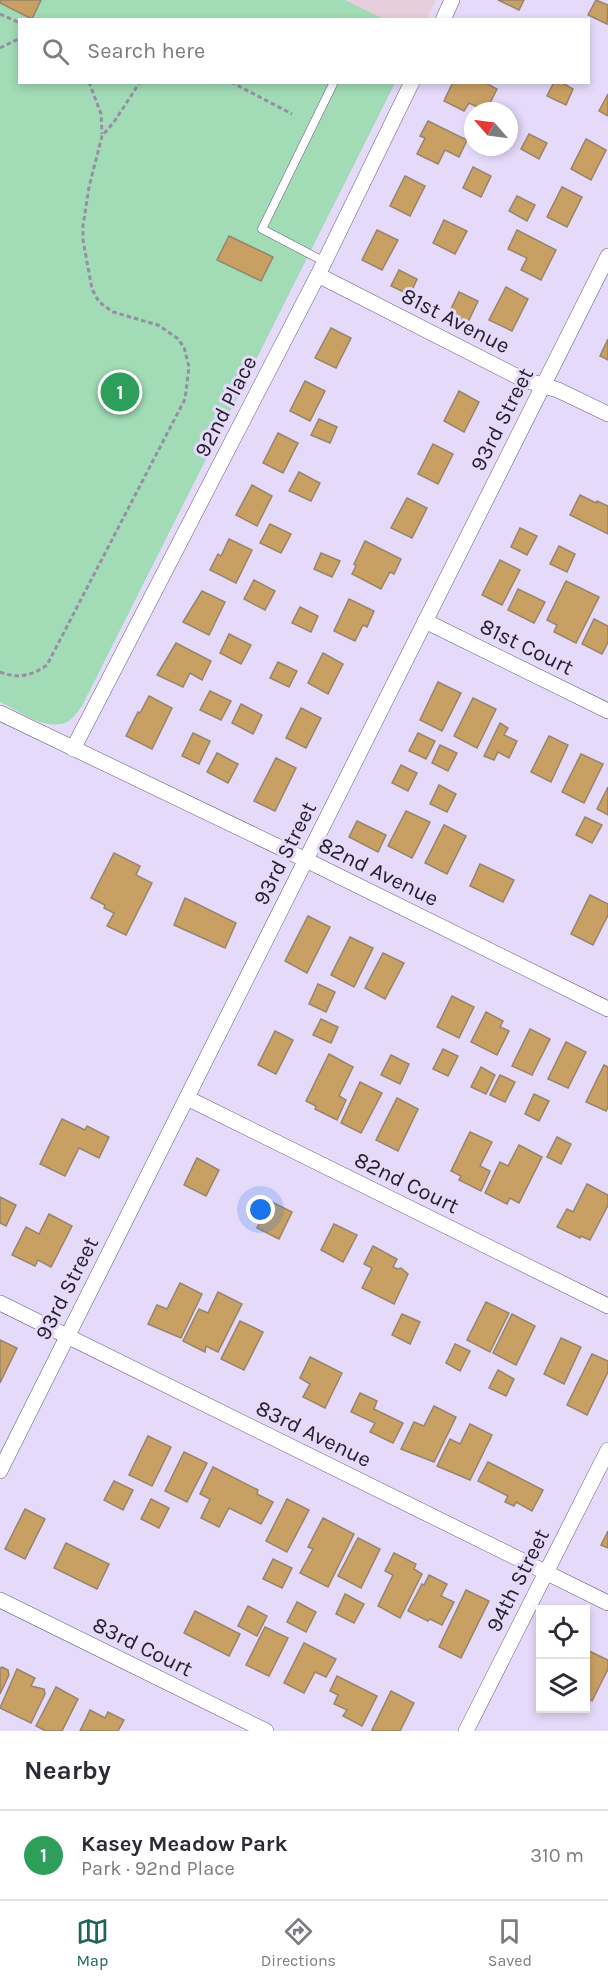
<!DOCTYPE html>
<html lang="en">
<head>
<meta charset="utf-8">
<style>
	body { margin:0; font-family:Karla,sans-serif; background:#f7f7f7; color:#2b2b33 }
	.controls { position:absolute; right:18px; bottom:18px; display:grid; overflow:hidden; border-radius:0px; box-shadow:0 3px 9px #0003 }
	.controls button { width:54px; height:54px; display:grid; place-items:center; padding:0; border:0; border-bottom:2px solid #e1e1e2; background:#fff; color:#2b2b33; font:30px sans-serif }
	.compass { position:absolute; left:464px; top:102px; width:54px; height:54px; border-radius:50%; background:#fff; box-shadow:0 3px 9px #0003; rotate:298deg }
	.you { position:absolute; left:261px; top:1210px; width:21px; height:21px; margin:-15px; border:4px solid #fff; border-radius:50%; background:#1a73e8; box-shadow:0 0 0 9px #1a73e833 }
	.badge { display:grid; place-items:center; width:39px; height:39px; border-radius:50%; background:#1e655a; color:#fff; font-size:20px; font-weight:700 }
	.pin { position:absolute; translate:-50% -50%; border:3px solid #fff; box-shadow:0 2px 6px #0006 }
	.list { margin:0; padding:0; list-style:none }
	h2 { display:flex; justify-content:space-between; align-items:center; height:78px; margin:0; padding:0 24px; font-size:26px }
	h2 small { font-size:20px; font-weight:400; color:#7c7c81 }
	.list li { display:grid; grid-template-columns:39px 1fr auto; gap:18px; align-items:center; box-sizing:border-box; height:90px; padding:0 24px; border-top:2px solid #e1e1e2 }
	.list b { display:block; font-size:22px; white-space:nowrap }
	.list p { margin:0; font-size:20px; white-space:nowrap; color:#7c7c81 }
	.list em { font-size:20px; font-style:normal; color:#7c7c81 }
	.icon { flex:none; width:33px; height:33px; fill:none; stroke:currentColor; stroke-width:2; stroke-linecap:round; stroke-linejoin:round }
	.map { position:relative; flex:none; width:608px; height:1731px; overflow:hidden }
	.search { position:absolute; background:#fff; box-shadow:0 3px 9px #0003; left:18px; right:18px; top:18px; height:66px; display:flex; align-items:center; gap:15px; box-sizing:border-box; padding:0 21px; border-radius:0px; color:#7c7c81; font-size:22px }
	.sheet { height:168px; background:#fff }
	nav { display:flex; justify-content:space-around; align-items:center; box-sizing:border-box; height:84px; border-top:2px solid #e1e1e2; background:#fff; font-size:16px; color:#7c7c81 }
	nav a { display:grid; justify-items:center; gap:3px }
	nav .on { color:#1e655a }
	.map>svg:first-child { display:block }
</style>
</head>
<body>
<div class="map">
<svg width="608" height="1731" viewBox="0 0 608 1731">
	<rect width="100%" height="100%" fill="#e5dafa"/>
	<!-- commercial -->
	<polygon fill="#e6cfdb" points="345,0 436,0 426,20 384,19"/>
	<!-- green -->
	<path fill="#a1dcb6" d="M0,0H345L384,19L20,20V82L395,83L82,706C78,711 74,717 69,721C47,733 19,711 0,702Z"/>
	<!-- building -->
	<g fill="#c9a064" stroke="#97846a" stroke-width="1.5">
		<polygon points="0,0 41,0 32,19 0,3"/>
		<polygon points="498,0 524,0 519,10"/>
		<polygon points="596,0 608,5 607,24 588,15"/>
		<polygon points="453,82 484,82 497,89 486,111 469,103 464,111 444,101"/>
		<polygon points="554,82 561,82 573,89 566,105 547,96"/>
		<polygon points="608,94 608,116 599,111"/>
		<polygon points="428,121 467,140 459,157 445,150 438,164 417,154 425,138 420,136"/>
		<polygon points="509,125 516,129 509,143"/>
		<polygon points="529,134 547,143 539,159 521,149"/>
		<polygon points="586,139 606,150 591,180 571,169"/>
		<polygon points="473,167 491,176 481,197 463,188"/>
		<polygon points="405,176 425,186 410,216 390,206"/>
		<polygon points="562,187 582,197 567,227 547,217"/>
		<polygon points="517,196 535,205 527,221 509,211"/>
		<polygon points="444,220 467,231 455,254 433,243"/>
		<polygon points="377,230 398,240 382,270 362,260"/>
		<polygon points="517,230 556,250 541,280 521,270 527,258 508,249"/>
		<polygon points="229,236 273,257 261,281 217,260"/>
		<polygon points="399,270 417,279 410,295 391,286"/>
		<polygon points="506,287 528,299 512,331 489,320"/>
		<polygon points="459,292 478,301 468,322 449,313"/>
		<polygon points="331,328 351,338 336,368 315,358"/>
		<polygon points="608,339 608,360 600,356"/>
		<polygon points="305,381 325,391 310,421 290,411"/>
		<polygon points="459,391 479,402 464,432 444,421"/>
		<polygon points="319,419 337,427 330,443 311,435"/>
		<polygon points="278,433 298,443 283,473 263,463"/>
		<polygon points="433,444 453,454 438,484 418,474"/>
		<polygon points="299,472 320,483 311,501 289,491"/>
		<polygon points="252,485 272,496 257,526 236,515"/>
		<polygon points="580,495 596,503 597,501 608,506 608,534 570,515"/>
		<polygon points="407,498 427,508 412,538 391,528"/>
		<polygon points="270,524 291,534 281,553 260,543"/>
		<polygon points="520,528 537,536 527,555 511,547"/>
		<polygon points="229,539 252,550 236,583 210,570 218,554 221,556"/>
		<polygon points="365,541 401,559 394,574 390,572 381,589 352,574 356,566 354,564"/>
		<polygon points="559,546 575,554 567,572 550,564"/>
		<polygon points="321,553 340,561 332,577 314,569"/>
		<polygon points="500,560 520,570 502,605 482,595"/>
		<polygon points="254,580 275,591 265,610 244,599"/>
		<polygon points="566,581 599,597 576,643 554,632 557,625 547,620"/>
		<polygon points="518,589 545,602 534,623 508,610"/>
		<polygon points="202,591 225,602 209,635 183,622"/>
		<polygon points="349,599 374,611 367,627 363,625 355,641 334,631"/>
		<polygon points="300,607 318,616 311,632 292,623"/>
		<polygon points="594,619 608,626 608,642 602,654 582,644"/>
		<polygon points="229,634 251,645 241,664 220,653"/>
		<polygon points="176,643 211,661 202,680 190,673 183,687 157,675"/>
		<polygon points="323,653 343,664 328,694 308,683"/>
		<polygon points="278,662 297,671 289,687 270,678"/>
		<polygon points="438,682 461,693 442,731 420,720"/>
		<polygon points="210,691 231,701 221,720 200,710"/>
		<polygon points="149,696 172,708 152,749 126,736 138,712 140,713"/>
		<polygon points="473,698 496,709 477,748 454,736"/>
		<polygon points="241,704 262,715 253,734 232,723"/>
		<polygon points="301,708 321,718 306,748 286,738"/>
		<polygon points="500,723 508,728 504,735 517,741 509,758 498,752 494,760 484,756"/>
		<polygon points="193,733 210,741 199,764 182,756"/>
		<polygon points="418,733 435,741 426,759 409,751"/>
		<polygon points="549,736 568,745 551,782 531,772"/>
		<polygon points="440,745 457,753 448,771 432,763"/>
		<polygon points="217,753 238,764 228,783 207,772"/>
		<polygon points="581,754 603,764 584,803 562,792"/>
		<polygon points="276,758 296,768 275,811 254,801"/>
		<polygon points="401,765 417,773 408,791 392,783"/>
		<polygon points="439,785 456,794 447,812 430,804"/>
		<polygon points="608,787 608,815 597,809"/>
		<polygon points="406,811 430,822 412,858 388,846"/>
		<polygon points="585,817 602,825 592,843 576,835"/>
		<polygon points="357,821 386,835 378,852 349,837"/>
		<polygon points="444,825 466,836 447,874 425,863"/>
		<polygon points="114,853 140,866 136,875 152,883 126,935 107,926 114,913 104,908 105,905 91,898"/>
		<polygon points="480,864 514,880 503,902 470,886"/>
		<polygon points="590,895 608,904 608,915 593,945 571,934"/>
		<polygon points="185,898 236,923 225,948 174,925"/>
		<polygon points="308,916 330,927 307,973 285,961"/>
		<polygon points="350,937 373,948 354,987 331,975"/>
		<polygon points="383,953 404,963 385,999 365,988"/>
		<polygon points="318,984 335,992 326,1012 309,1004"/>
		<polygon points="452,996 474,1007 459,1038 437,1027"/>
		<polygon points="486,1012 503,1021 500,1027 509,1031 497,1055 471,1042"/>
		<polygon points="321,1019 338,1027 331,1043 313,1035"/>
		<polygon points="530,1029 550,1039 532,1075 512,1066"/>
		<polygon points="275,1031 293,1040 276,1074 258,1065"/>
		<polygon points="566,1042 586,1052 568,1088 548,1079"/>
		<polygon points="443,1049 458,1056 448,1076 433,1069"/>
		<polygon points="329,1054 353,1067 339,1096 346,1100 337,1120 315,1109 316,1106 306,1101"/>
		<polygon points="391,1055 409,1064 400,1084 381,1075"/>
		<polygon points="604,1065 608,1067 608,1107 606,1111 586,1102"/>
		<polygon points="481,1067 495,1075 486,1094 471,1087"/>
		<polygon points="500,1075 515,1082 505,1102 490,1095"/>
		<polygon points="360,1082 382,1093 361,1133 341,1123"/>
		<polygon points="534,1094 549,1101 539,1121 525,1114"/>
		<polygon points="397,1098 418,1109 398,1151 376,1140"/>
		<polygon points="62,1119 85,1130 87,1126 109,1137 99,1158 79,1148 65,1176 40,1164"/>
		<polygon points="470,1132 492,1142 480,1166 490,1171 481,1191 459,1180 461,1176 451,1171"/>
		<polygon points="557,1137 571,1144 561,1164 547,1157"/>
		<polygon points="519,1145 542,1157 519,1203 510,1198 507,1204 485,1193 500,1162 508,1166"/>
		<polygon points="197,1158 219,1170 206,1196 184,1185"/>
		<polygon points="587,1184 608,1195 608,1205 590,1240 581,1236 580,1238 557,1227 567,1209 573,1212"/>
		<polygon points="0,1197 16,1205 6,1226 0,1223"/>
		<polygon points="270,1201 292,1212 279,1239 257,1228"/>
		<polygon points="49,1214 72,1226 51,1267 38,1260 35,1266 12,1255 26,1227 39,1234"/>
		<polygon points="334,1224 357,1235 343,1262 321,1250"/>
		<polygon points="373,1246 397,1259 393,1267 397,1269 401,1268 408,1274 394,1304 362,1288 372,1268 364,1264"/>
		<polygon points="180,1283 202,1294 181,1338 148,1324 157,1305 167,1309"/>
		<polygon points="218,1292 242,1304 218,1352 206,1346 205,1352 183,1341 199,1309 208,1313"/>
		<polygon points="486,1302 509,1313 490,1352 467,1340"/>
		<polygon points="402,1314 420,1322 410,1344 392,1335"/>
		<polygon points="512,1314 535,1326 516,1365 493,1353"/>
		<polygon points="240,1321 263,1332 244,1370 221,1359"/>
		<polygon points="561,1338 581,1347 564,1384 544,1374"/>
		<polygon points="0,1340 17,1348 0,1383"/>
		<polygon points="455,1344 470,1351 460,1371 446,1363"/>
		<polygon points="592,1354 608,1361 608,1372 587,1415 567,1405"/>
		<polygon points="310,1357 342,1373 325,1408 303,1397 310,1384 300,1378"/>
		<polygon points="498,1370 514,1379 506,1396 489,1388"/>
		<polygon points="360,1393 377,1401 374,1409 403,1423 393,1443 370,1432 375,1423 351,1412"/>
		<polygon points="434,1406 456,1417 434,1462 401,1449 414,1422 424,1426"/>
		<polygon points="470,1424 492,1435 470,1480 437,1466 450,1439 460,1444"/>
		<polygon points="148,1436 171,1447 152,1486 129,1475"/>
		<polygon points="184,1452 207,1463 187,1502 165,1491"/>
		<polygon points="488,1462 543,1490 532,1511 516,1502 514,1506 505,1502 508,1496 478,1481"/>
		<polygon points="213,1467 258,1490 257,1494 273,1502 261,1524 229,1508 219,1527 201,1518 210,1499 200,1494"/>
		<polygon points="114,1481 133,1490 123,1510 104,1500"/>
		<polygon points="151,1499 169,1508 159,1528 141,1519"/>
		<polygon points="287,1499 309,1510 287,1552 266,1541"/>
		<polygon points="25,1509 45,1519 25,1559 5,1549"/>
		<polygon points="323,1518 354,1534 328,1587 300,1573 313,1549 308,1547"/>
		<polygon points="608,1531 608,1548 601,1545"/>
		<polygon points="358,1538 380,1549 361,1588 338,1576"/>
		<polygon points="66,1543 109,1564 97,1589 54,1568"/>
		<polygon points="394,1553 416,1564 414,1569 422,1574 400,1618 378,1606 393,1575 385,1571"/>
		<polygon points="273,1559 292,1568 282,1588 263,1579"/>
		<polygon points="429,1575 447,1584 441,1596 454,1602 442,1625 430,1619 428,1621 408,1611 422,1584 424,1585"/>
		<polygon points="466,1590 489,1601 461,1658 439,1647"/>
		<polygon points="345,1594 364,1604 354,1623 336,1614"/>
		<polygon points="297,1602 316,1612 306,1632 287,1622"/>
		<polygon points="248,1606 267,1616 257,1636 238,1626"/>
		<polygon points="195,1611 240,1634 229,1656 184,1633"/>
		<polygon points="265,1627 288,1638 269,1676 246,1665"/>
		<polygon points="304,1643 336,1659 326,1677 315,1672 304,1693 284,1683"/>
		<polygon points="589,1651 608,1660 608,1669 592,1701 586,1697 586,1657"/>
		<polygon points="2,1667 8,1670 9,1675 0,1694 0,1668"/>
		<polygon points="17,1669 35,1678 31,1686 44,1689 45,1694 31,1723 0,1708"/>
		<polygon points="337,1676 377,1696 362,1726 343,1716 347,1710 334,1704 338,1695 330,1691"/>
		<polygon points="56,1687 78,1699 62,1731 46,1731 36,1726"/>
		<polygon points="391,1691 414,1703 400,1731 374,1731 372,1730"/>
		<polygon points="90,1710 105,1718 108,1712 124,1720 118,1731 80,1731"/>
	</g>
	<g fill="none" stroke-linecap="round" stroke-linejoin="round">
		<defs>
			<polyline id="service" points="325,262 262,229 334,82"/>
			<g id="minor">
				<polyline points="443,20 452,0"/>
				<polyline points="318,275 522,379 558,390 608,414"/>
				<polyline points="425,621 608,711"/>
				<polyline points="0,713 306,860 608,1009"/>
				<polyline points="73,749 318,275 412,82"/>
				<polyline points="187,1098 608,1306"/>
				<polyline points="0,1303 608,1603"/>
				<polyline points="0,1471 608,256"/>
				<polyline points="0,1600 266,1731"/>
				<polyline points="466,1731 608,1450"/>
			</g>
		</defs>
		<!-- service casing -->
		<use href="#service" stroke="#685e79" stroke-width="9"/>
		<!-- minor casing -->
		<use href="#minor" stroke="#685e79" stroke-width="16"/>
		<!-- path -->
		<g stroke="#978ea6" stroke-width="3" stroke-dasharray="4.5 3" stroke-linecap="butt">
			<polyline points="0,14 20,23"/>
			<polyline points="0,48 20,38"/>
			<polyline points="89,82 101,114 102,134"/>
			<polyline points="231,82 292,114"/>
			<path d="M0,672C17,679 32,676 47,665L185,399L189,367L184,347L177,338L158,325L113,312L99,302L92,289L83,240V226L89,187L102,136L114,122L140,82"/>
		</g>
		<!-- service -->
		<use href="#service" stroke="#fff" stroke-width="8"/>
		<!-- minor -->
		<use href="#minor" stroke="#fff" stroke-width="15"/>
	</g>
	<g text-anchor="middle" stroke-width="6" stroke-linejoin="round" paint-order="stroke">
		<!-- street labels -->
		<g font-size="22" fill="#221e2a" stroke="#e5dafa">
			<text transform="translate(456 320) rotate(27)" y="8">81st Avenue</text>
			<text transform="translate(225 406) rotate(-63)" y="8">92nd Place</text>
			<text transform="translate(501 419) rotate(-63)" y="8">93rd Street</text>
			<text transform="translate(527 646) rotate(26)" y="8">81st Court</text>
			<text transform="translate(284 853) rotate(-63)" y="8">93rd Street</text>
			<text transform="translate(379 871) rotate(26)" y="8">82nd Avenue</text>
			<text transform="translate(407 1182) rotate(26)" y="8">82nd Court</text>
			<text transform="translate(66 1288) rotate(-63)" y="8">93rd Street</text>
			<text transform="translate(314 1433) rotate(26)" y="8">83rd Avenue</text>
			<text transform="translate(517 1580) rotate(-63)" y="8">94th Street</text>
			<text transform="translate(143 1646) rotate(26)" y="8">83rd Court</text>
		</g>
	</g>
</svg>
<div class="controls">
<button><svg class="icon" aria-label="locate" viewBox="0 0 24 24"><circle cx="12" cy="12" r="6"/><path d="M12 2v4M12 18v4M2 12h4M18 12h4"/></svg></button>
<button><svg class="icon" aria-label="layers" viewBox="0 0 24 24"><path d="M12 4l9 5-9 5-9-5zM3 14l9 5 9-5"/></svg></button>
</div>
<svg class="compass" viewBox="-18 -18 36 36"><path d="M0-13l5 13h-10z" fill="#e53935"/><path d="M0 13l5-13h-10z" fill="#7c7c81"/></svg>
<div class="you"></div>
<div class="pin badge" style="left:120px;top:392px;background:#2e9e5b">1</div>
<div class="search"><svg class="icon" aria-label="search" viewBox="0 0 24 24"><circle cx="10" cy="10" r="6"/><path d="M15 15l6 6"/></svg>Search here</div>
</div>
<section class="sheet">
<h2>Nearby<small></small></h2>
<ul class="list">
<li><span class="badge" style="background:#2e9e5b">1</span><div><b>Kasey Meadow Park</b><p>Park · 92nd Place</p></div><em>310 m</em></li>
</ul>
</section>
<nav>
<a class="on"><svg class="icon" aria-label="map" viewBox="0 0 24 24"><path d="M3 6l6-2 6 2 6-2v14l-6 2-6-2-6 2zM9 4v14M15 6v14"/></svg>Map</a>
<a><svg class="icon" aria-label="directions" viewBox="0 0 24 24"><path d="M12 3l9 9-9 9-9-9zM9 14v-3h6M13 9l2 2-2 2"/></svg>Directions</a>
<a><svg class="icon" aria-label="saved" viewBox="0 0 24 24"><path d="M7 4h10v16l-5-4-5 4z"/></svg>Saved</a>
</nav>
</body>
</html>
